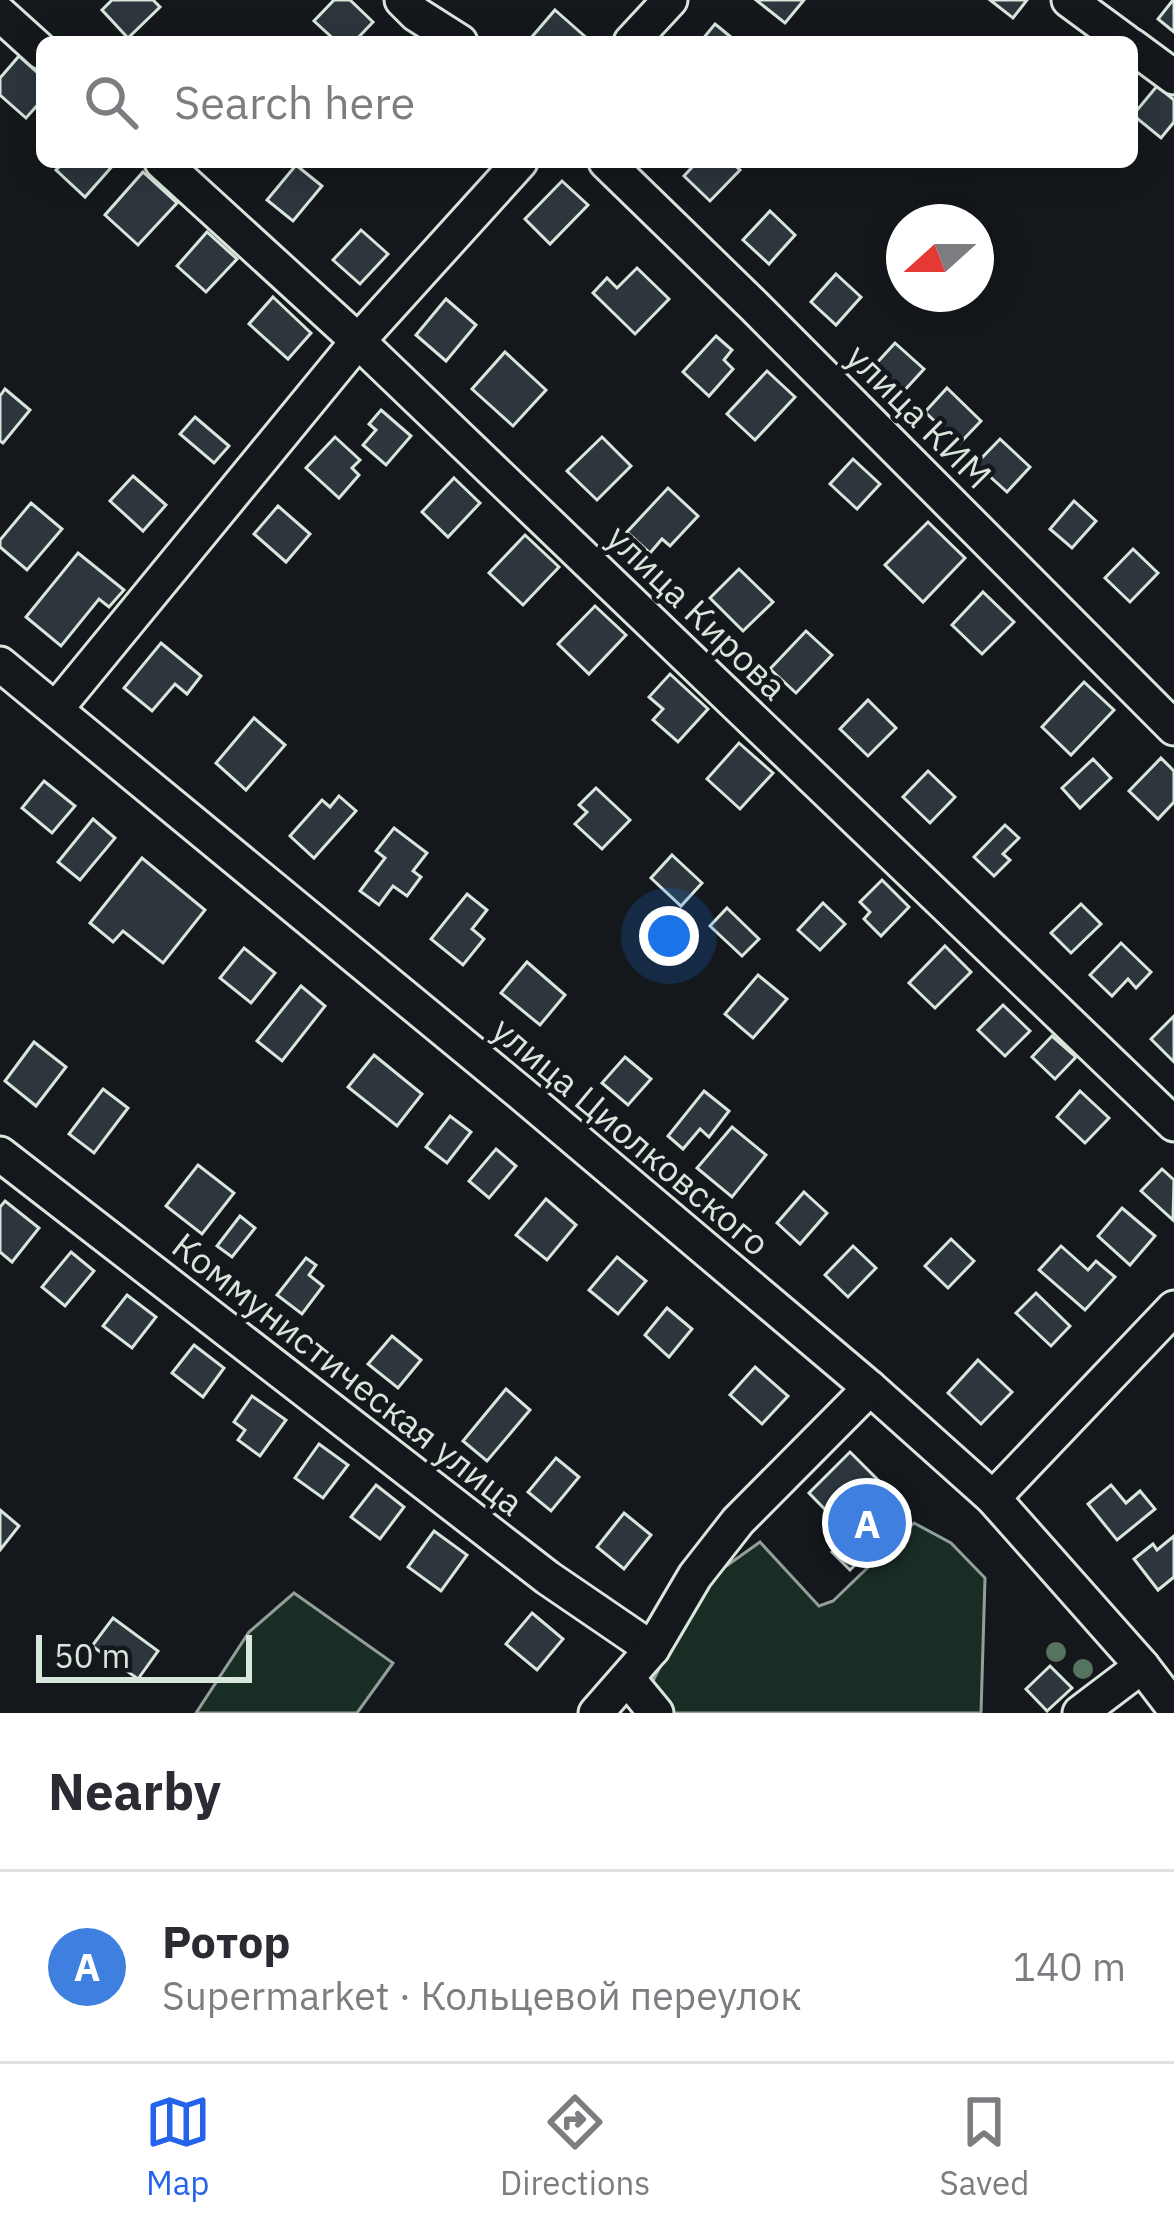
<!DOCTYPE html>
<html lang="en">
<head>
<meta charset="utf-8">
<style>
	body { margin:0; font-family:"IBM Plex Sans",sans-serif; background:#f2f2f3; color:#2b2b33 }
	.compass { position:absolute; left:886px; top:204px; width:108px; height:108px; border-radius:50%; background:#fff; box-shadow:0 6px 30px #0003; rotate:249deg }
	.scale { position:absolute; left:36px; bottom:30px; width:216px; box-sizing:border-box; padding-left:12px; border:6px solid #d8e6dc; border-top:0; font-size:33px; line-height:42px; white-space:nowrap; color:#d8e6dc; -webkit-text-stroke:9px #14181c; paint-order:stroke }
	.you { position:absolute; left:669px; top:936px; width:42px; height:42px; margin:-30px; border:9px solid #fff; border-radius:50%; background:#1a73e8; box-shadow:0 0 0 18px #1a73e833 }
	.badge { display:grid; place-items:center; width:78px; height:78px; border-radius:50%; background:#2563eb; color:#fff; font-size:39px; font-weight:700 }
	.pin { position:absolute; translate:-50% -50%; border:6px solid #fff; box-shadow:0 3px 12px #0006 }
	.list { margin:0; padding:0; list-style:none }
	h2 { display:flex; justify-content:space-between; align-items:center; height:156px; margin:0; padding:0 48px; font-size:51px }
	h2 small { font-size:39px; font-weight:400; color:#7c7c81 }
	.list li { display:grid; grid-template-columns:78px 1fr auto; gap:36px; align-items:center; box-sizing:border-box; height:192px; padding:0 48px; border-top:3px solid #e1e1e2 }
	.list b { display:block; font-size:45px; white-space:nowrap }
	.list p { margin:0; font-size:39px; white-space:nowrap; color:#7c7c81 }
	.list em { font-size:39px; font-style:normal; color:#7c7c81 }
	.icon { flex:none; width:66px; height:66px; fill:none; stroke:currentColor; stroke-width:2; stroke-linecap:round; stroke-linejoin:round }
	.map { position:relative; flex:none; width:1174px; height:1713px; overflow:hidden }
	.search { position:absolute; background:#fff; box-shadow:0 6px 30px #0003; left:36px; right:36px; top:36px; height:132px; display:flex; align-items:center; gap:30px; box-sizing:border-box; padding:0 42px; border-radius:18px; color:#7c7c81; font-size:45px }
	.sheet { height:348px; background:#fff }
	nav { display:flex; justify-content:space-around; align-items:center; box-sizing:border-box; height:168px; border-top:3px solid #e1e1e2; background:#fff; font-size:33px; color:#7c7c81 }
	nav a { display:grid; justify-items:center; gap:6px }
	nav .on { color:#2563eb }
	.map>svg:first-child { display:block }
</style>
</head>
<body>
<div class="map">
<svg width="1174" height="1713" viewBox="0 0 1174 1713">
	<rect width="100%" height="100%" fill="#14181c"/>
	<!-- green -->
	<g fill="#1a2d24" stroke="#939e99" stroke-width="3">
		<polygon points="914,1523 951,1543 985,1578 981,1713 668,1713 648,1691 679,1628 715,1574 760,1542 819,1606 833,1601"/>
		<polygon points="294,1593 393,1663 357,1713 196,1713 249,1632"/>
	</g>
	<!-- building -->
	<g fill="#2c363c" stroke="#d8e6dc" stroke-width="3">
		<polygon points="112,0 153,0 160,7 128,38 102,10"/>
		<polygon points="334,0 350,0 373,22 354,42 337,42 314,21"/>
		<polygon points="756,0 804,0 785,23"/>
		<polygon points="990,0 1027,0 1013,18"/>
		<polygon points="1173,0 1174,0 1174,32 1158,19"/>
		<polygon points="555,10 589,40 588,42 534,42 530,39"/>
		<polygon points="715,24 737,42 701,41"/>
		<polygon points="19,56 42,77 42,100 26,118 0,95 0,78"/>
		<polygon points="1157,86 1174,100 1174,122 1161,138 1133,115"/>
		<polygon points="64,162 116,162 85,197 56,170"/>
		<polygon points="697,162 731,162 740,170 710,201 684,176"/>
		<polygon points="296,165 322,186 293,221 267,200"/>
		<polygon points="143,172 177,203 138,245 105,215"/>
		<polygon points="562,181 588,205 550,244 525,219"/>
		<polygon points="770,211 795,235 769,264 743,240"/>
		<polygon points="361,230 388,254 360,284 333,260"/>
		<polygon points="207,232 237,259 206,292 177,266"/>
		<polygon points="637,268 669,299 635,334 593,293 607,278 617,288"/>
		<polygon points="836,274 861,297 836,325 811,302"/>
		<polygon points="273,297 311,333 288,359 249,324"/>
		<polygon points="446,299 476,325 446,361 416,335"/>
		<polygon points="716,336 732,350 724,360 733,369 709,396 683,372"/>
		<polygon points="895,343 924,369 903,392 874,366"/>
		<polygon points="505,352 546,390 513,426 472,389"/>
		<polygon points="767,371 795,397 755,440 727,414"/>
		<polygon points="947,388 981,421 959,444 925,412"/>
		<polygon points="5,389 30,410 3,443 0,441 0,396"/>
		<polygon points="381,410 411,436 386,465 363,445 376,430 369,424"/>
		<polygon points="195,417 229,446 214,463 180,434"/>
		<polygon points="335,437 360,460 352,468 359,475 339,498 306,468"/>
		<polygon points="602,437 631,466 597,500 567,471"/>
		<polygon points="1000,439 1030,467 1007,492 976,464"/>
		<polygon points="853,459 880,484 857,509 830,484"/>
		<polygon points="133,476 166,505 143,531 110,501"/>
		<polygon points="454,478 480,503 448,537 422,512"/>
		<polygon points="668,488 698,516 670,546 662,539 650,553 627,532"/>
		<polygon points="1074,501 1096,521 1072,548 1050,529"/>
		<polygon points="31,503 62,529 27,570 0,547 0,540"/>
		<polygon points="278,506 310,534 286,562 254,534"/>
		<polygon points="928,522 965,558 923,602 885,565"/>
		<polygon points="525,535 559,567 523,605 489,573"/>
		<polygon points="1133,549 1158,573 1130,602 1105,578"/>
		<polygon points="78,553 124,590 109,607 99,599 61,646 26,617"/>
		<polygon points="739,569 773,602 743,631 710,598"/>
		<polygon points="983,592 1014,622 982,654 952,625"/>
		<polygon points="595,606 626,635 589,674 558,644"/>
		<polygon points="806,631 832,655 796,693 770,669"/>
		<polygon points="161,643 201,676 187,694 175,684 152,711 124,688"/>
		<polygon points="670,674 708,709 678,742 653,720 663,709 649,697"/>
		<polygon points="1084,682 1114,710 1071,755 1042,727"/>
		<polygon points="868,700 896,728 868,756 840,729"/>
		<polygon points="254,718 285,745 246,790 216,763"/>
		<polygon points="739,743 773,773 740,809 707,779"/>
		<polygon points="1161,758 1174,771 1174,802 1158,819 1129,791"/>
		<polygon points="1093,759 1111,778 1080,808 1062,788"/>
		<polygon points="928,771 955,797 930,823 903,797"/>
		<polygon points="44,781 75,806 52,833 22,808"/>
		<polygon points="596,788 630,820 602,849 575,824 587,812 579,805"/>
		<polygon points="339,796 356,811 314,858 290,836 322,800 330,807"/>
		<polygon points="93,819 115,838 80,880 58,862"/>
		<polygon points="1005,825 1019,838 1003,854 1010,860 994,876 974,857"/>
		<polygon points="394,828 427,853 413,871 421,877 407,896 393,886 379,905 360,891 385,858 376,851"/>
		<polygon points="672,855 702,883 681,906 651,878"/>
		<polygon points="142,858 205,910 163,963 123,931 113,942 90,923"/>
		<polygon points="882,880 909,907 881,936 864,919 870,912 860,902"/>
		<polygon points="467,894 487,910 472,929 484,939 463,965 431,939"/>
		<polygon points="823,903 845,924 820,950 798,930"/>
		<polygon points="1081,904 1101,924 1071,953 1051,933"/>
		<polygon points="727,908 759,939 742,956 710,926"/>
		<polygon points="1121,943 1151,972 1136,988 1128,979 1112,996 1090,975"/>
		<polygon points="945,946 971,972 935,1008 909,983"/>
		<polygon points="244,948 275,973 251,1003 220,978"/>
		<polygon points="527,962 565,995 540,1025 501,993"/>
		<polygon points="758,975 787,999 753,1038 725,1014"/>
		<polygon points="301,986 325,1006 282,1061 257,1041"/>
		<polygon points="1003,1005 1030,1031 1005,1056 978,1030"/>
		<polygon points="1174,1016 1174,1062 1151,1039"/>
		<polygon points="1052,1036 1076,1057 1055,1079 1032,1057"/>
		<polygon points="34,1042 66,1067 36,1106 5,1081"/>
		<polygon points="374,1055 422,1094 397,1126 348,1087"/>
		<polygon points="625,1057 651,1079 628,1105 602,1083"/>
		<polygon points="103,1089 128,1108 94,1153 69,1134"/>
		<polygon points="704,1091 729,1111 709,1137 700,1129 683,1149 668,1136"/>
		<polygon points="1080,1091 1109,1118 1085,1143 1057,1117"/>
		<polygon points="450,1116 471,1132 447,1163 426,1147"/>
		<polygon points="732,1127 766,1155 732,1197 697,1168"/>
		<polygon points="496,1149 516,1166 489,1198 469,1181"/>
		<polygon points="198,1165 234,1193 202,1234 166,1206"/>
		<polygon points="1162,1169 1174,1180 1173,1220 1141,1191"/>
		<polygon points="804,1192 827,1213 800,1244 777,1223"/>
		<polygon points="546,1199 576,1225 547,1260 516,1235"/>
		<polygon points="5,1201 39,1228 12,1262 0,1252 0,1207"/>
		<polygon points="1122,1208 1155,1236 1130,1265 1098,1236"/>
		<polygon points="240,1216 255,1228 232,1257 217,1246"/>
		<polygon points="951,1239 974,1261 948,1288 925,1266"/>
		<polygon points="853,1246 876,1268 848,1297 825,1275"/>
		<polygon points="1061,1246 1088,1270 1096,1261 1115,1277 1085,1310 1039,1270"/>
		<polygon points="71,1252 94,1271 65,1306 42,1287"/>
		<polygon points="617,1257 646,1281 618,1314 589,1290"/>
		<polygon points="306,1258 316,1265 309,1275 323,1286 302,1314 277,1295"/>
		<polygon points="1036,1293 1070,1326 1051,1346 1016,1313"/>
		<polygon points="127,1295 156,1317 132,1348 103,1326"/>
		<polygon points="667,1308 692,1329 669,1357 645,1335"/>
		<polygon points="392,1336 421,1360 398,1388 368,1364"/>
		<polygon points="194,1345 224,1368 203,1397 172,1373"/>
		<polygon points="978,1360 1012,1392 981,1424 948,1393"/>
		<polygon points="755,1367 788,1396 762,1424 730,1395"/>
		<polygon points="506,1389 530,1410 487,1461 463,1441"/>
		<polygon points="252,1396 286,1420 260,1456 238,1440 245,1430 234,1422"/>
		<polygon points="319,1444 348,1465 323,1498 295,1478"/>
		<polygon points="850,1452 909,1511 850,1570 832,1552 849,1534 809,1493"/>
		<polygon points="556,1458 579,1477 551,1511 528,1492"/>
		<polygon points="376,1485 404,1507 380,1539 351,1517"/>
		<polygon points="1111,1485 1126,1503 1140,1491 1155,1509 1117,1540 1088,1504"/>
		<polygon points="0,1510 19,1526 0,1550"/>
		<polygon points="624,1513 651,1535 624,1569 597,1547"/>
		<polygon points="434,1531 467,1555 441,1591 408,1567"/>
		<polygon points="1174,1536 1174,1577 1158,1590 1134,1559 1153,1544 1157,1550"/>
		<polygon points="532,1613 563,1639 537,1670 506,1644"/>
		<polygon points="113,1618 158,1651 138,1679 92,1646"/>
		<polygon points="1050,1666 1072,1688 1047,1711 1026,1689"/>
	</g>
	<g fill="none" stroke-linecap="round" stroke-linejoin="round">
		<defs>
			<g id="minor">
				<polyline points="402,0 416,14 460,42"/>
				<polyline points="1069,0 1126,42"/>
				<polyline points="0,14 42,52"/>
				<polyline points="631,42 670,0"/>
				<polyline points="1132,46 1174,77"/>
				<polyline points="162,162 358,341 1174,1124"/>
				<polyline points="606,162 754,306 1174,728"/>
				<polyline points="0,664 522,1094 870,1388 993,1498 1142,1666 1174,1708"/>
				<polyline points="56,709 358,341 520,162"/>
				<polyline points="0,1154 548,1578 652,1649"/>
				<polyline points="993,1498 1174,1308"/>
				<polyline points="628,1679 656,1713"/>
				<polyline points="596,1713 652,1649 695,1576 738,1521 870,1388"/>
				<polyline points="1080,1713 1142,1666"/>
			</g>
		</defs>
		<!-- minor casing -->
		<use href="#minor" stroke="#d8e6dc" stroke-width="39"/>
		<!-- minor -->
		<use href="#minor" stroke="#14181c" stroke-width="33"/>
	</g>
	<!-- trees -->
	<g fill="#55745f">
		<circle cx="1056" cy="1652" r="10"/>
		<circle cx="1083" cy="1669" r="10"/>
	</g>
	<g text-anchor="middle" stroke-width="9" stroke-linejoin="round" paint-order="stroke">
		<!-- street labels -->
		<g font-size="36" fill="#d8e6dc" stroke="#14181c">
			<text transform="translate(919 416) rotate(45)" y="13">улица КИМ</text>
			<text transform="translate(697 612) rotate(44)" y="13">улица Кирова</text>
			<text transform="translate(631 1136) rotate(40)" y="13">улица Циолковского</text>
			<text transform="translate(348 1374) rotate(38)" y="13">Коммунистическая улица</text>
		</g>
	</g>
</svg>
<svg class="compass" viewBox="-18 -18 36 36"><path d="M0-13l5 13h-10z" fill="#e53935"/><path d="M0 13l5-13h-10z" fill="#7c7c81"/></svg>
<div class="scale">50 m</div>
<div class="you"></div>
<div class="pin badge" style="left:867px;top:1523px;background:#3f7fe0">A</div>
<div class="search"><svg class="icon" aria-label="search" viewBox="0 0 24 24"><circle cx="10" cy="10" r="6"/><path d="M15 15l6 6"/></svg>Search here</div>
</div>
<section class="sheet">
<h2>Nearby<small></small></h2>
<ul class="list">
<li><span class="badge" style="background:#3f7fe0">A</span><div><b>Poтор</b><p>Supermarket · Кольцевой переулок</p></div><em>140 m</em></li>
</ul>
</section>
<nav>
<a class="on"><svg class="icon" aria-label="map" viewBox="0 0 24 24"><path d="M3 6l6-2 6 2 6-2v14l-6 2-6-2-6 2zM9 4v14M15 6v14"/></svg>Map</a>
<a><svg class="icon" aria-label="directions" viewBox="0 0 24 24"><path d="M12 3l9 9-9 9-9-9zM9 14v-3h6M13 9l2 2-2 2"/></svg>Directions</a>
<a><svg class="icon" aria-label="saved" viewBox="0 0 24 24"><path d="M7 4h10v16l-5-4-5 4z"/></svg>Saved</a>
</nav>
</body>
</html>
